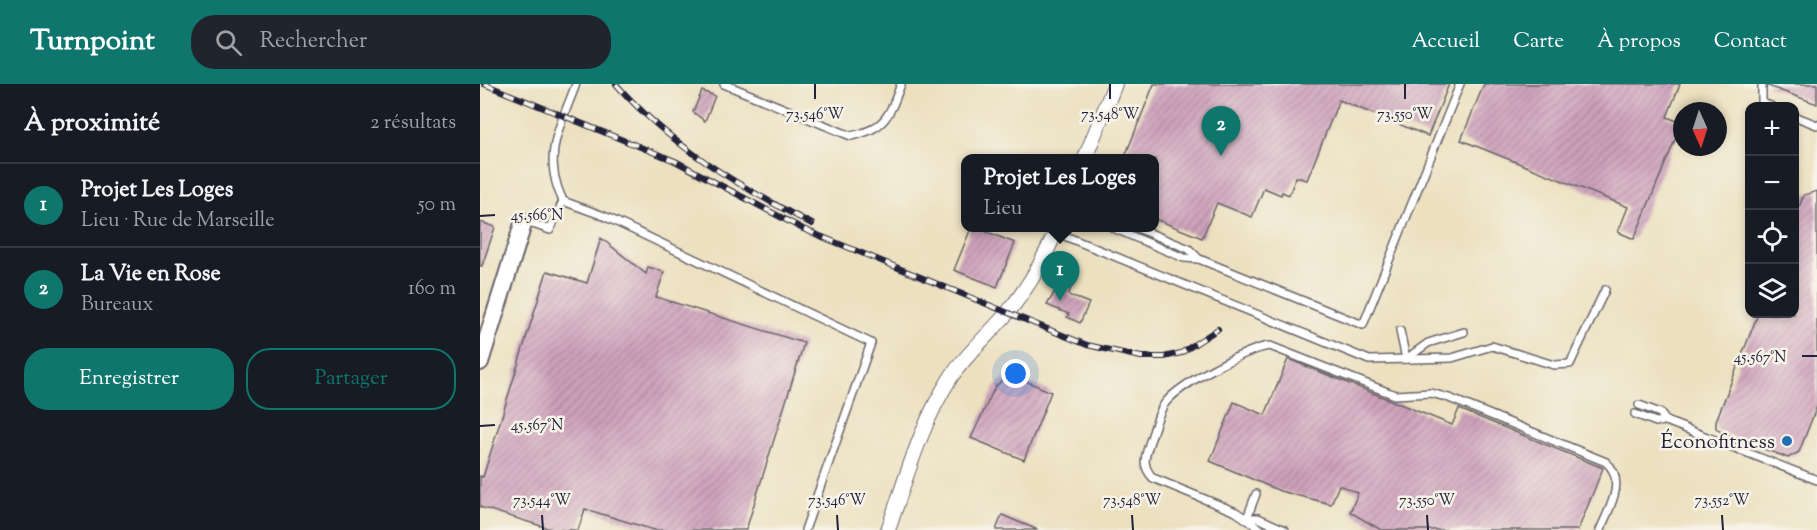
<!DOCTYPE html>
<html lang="fr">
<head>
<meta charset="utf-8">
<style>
	body { margin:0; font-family:"Sorts Mill Goudy",serif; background:#20242c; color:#f1f3f6 }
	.controls { position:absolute; right:18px; top:18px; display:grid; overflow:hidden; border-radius:12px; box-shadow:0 3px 9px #0003 }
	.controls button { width:54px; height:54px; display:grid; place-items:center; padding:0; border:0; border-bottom:2px solid #363941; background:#171b24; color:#f1f3f6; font:30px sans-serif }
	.compass { position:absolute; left:1193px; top:18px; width:54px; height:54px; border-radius:50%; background:#171b24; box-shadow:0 3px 9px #0003; rotate:177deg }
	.you { position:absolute; left:536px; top:290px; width:21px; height:21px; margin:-15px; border:4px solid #fff; border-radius:50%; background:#1a73e8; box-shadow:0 0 0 9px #1a73e833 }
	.badge { display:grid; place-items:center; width:39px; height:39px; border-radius:50%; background:#0f766e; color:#fff; font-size:20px; font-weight:700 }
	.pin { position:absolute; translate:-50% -50px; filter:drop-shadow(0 2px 3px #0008) }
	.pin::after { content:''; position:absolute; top:32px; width:21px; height:18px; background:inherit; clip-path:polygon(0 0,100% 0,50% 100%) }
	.popup { position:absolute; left:481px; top:70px; width:198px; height:78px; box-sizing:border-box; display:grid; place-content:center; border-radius:12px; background:#171b24; filter:drop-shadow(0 2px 4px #0005); font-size:20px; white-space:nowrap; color:#9ea1a6 }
	.popup b { font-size:22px; color:#f1f3f6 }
	.popup::after { content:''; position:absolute; left:50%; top:100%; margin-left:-12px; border:12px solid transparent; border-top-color:#171b24 }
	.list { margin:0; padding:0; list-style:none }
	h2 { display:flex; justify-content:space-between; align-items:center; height:78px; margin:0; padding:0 24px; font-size:26px }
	h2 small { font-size:20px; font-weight:400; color:#9ea1a6 }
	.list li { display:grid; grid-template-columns:39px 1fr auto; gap:18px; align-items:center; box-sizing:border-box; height:84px; padding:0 24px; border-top:2px solid #363941 }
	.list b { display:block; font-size:22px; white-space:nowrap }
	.list p { margin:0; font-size:20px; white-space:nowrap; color:#9ea1a6 }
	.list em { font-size:20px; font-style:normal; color:#9ea1a6 }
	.actions { display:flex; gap:12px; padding:18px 24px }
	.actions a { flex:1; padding:14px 0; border:2px solid #0f766e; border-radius:24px; text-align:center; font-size:21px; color:#0f766e }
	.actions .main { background:#0f766e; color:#fff }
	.icon { flex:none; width:33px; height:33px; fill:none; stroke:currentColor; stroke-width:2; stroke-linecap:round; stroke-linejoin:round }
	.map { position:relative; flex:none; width:1337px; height:446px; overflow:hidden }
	header { display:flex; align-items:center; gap:36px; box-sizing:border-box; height:84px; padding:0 30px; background:#0f766e; color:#fff }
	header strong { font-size:28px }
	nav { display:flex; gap:33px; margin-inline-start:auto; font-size:21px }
	.search { width:420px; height:54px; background:#20242c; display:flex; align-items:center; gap:15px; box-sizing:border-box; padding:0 21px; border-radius:24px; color:#9ea1a6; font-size:22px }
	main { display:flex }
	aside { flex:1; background:#171b24 }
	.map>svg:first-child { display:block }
</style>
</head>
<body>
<header>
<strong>Turnpoint</strong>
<div class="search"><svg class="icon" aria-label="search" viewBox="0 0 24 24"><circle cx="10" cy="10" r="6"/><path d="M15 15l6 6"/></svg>Rechercher</div>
<nav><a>Accueil</a><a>Carte</a><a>À propos</a><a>Contact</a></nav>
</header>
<main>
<aside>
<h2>À proximité<small>2 résultats</small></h2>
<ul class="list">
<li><span class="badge">1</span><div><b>Projet Les Loges</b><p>Lieu · Rue de Marseille</p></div><em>50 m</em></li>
<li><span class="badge">2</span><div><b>La Vie en Rose</b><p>Bureaux</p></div><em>160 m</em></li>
</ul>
<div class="actions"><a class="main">Enregistrer</a><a>Partager</a></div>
</aside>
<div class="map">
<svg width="1337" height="446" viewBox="0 0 1337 446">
	<defs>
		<pattern id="building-hatch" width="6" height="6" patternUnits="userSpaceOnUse" patternTransform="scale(1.5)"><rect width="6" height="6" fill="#cea0bb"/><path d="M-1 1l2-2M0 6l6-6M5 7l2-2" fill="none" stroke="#a78299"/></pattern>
	</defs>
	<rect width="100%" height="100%" fill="#f7f3e8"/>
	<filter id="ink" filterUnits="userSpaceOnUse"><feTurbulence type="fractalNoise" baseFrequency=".0167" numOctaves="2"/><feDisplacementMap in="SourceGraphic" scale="12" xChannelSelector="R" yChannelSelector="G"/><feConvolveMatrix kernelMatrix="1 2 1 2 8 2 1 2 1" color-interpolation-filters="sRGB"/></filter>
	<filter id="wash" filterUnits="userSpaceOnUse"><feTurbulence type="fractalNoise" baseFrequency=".008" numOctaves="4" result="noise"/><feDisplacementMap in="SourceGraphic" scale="24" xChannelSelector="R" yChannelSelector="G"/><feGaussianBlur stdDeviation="1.35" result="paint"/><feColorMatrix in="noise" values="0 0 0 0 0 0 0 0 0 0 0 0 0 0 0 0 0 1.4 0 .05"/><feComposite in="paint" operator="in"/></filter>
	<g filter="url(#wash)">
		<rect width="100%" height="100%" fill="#ece0bf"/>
		<g id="blocks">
			<!-- building -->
			<g fill="url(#building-hatch)">
				<polygon points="674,0 969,0 948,52 859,16 827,96 816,93 809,111 802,108 801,111 784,104 772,133 737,119 722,154 675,135 675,75 644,75"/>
				<polygon points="1004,0 1200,0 1187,33 1202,39 1154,155 1138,148 1148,123 981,56"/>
				<polygon points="1288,0 1337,0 1337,20 1288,2"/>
				<polygon points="222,7 235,12 225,37 213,28"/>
				<polygon points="1337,107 1337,322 1319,368 1308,374 1241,348 1236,344 1236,337 1278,230 1314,230 1314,135 1324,111"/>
				<polygon points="0,138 15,143 2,182 0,182"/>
				<polygon points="491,144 497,144 535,159 517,203 474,186"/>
				<polygon points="121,154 166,190 168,183 184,188 176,213 324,259 266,446 174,446 105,425 98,446 74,446 0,423 0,392 3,393 67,187 107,199"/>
				<polygon points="581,197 592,202 588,211 609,219 600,239 587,233 589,230 567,221"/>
				<polygon points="808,275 972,341 979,325 1123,384 1098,446 901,446 870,428 878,409 859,401 851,420 800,407 730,377 754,318 785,331"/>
				<polygon points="529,290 571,308 544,376 491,354 515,303"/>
				<polygon points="522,431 558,446 516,446"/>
			</g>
		</g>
	</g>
	<g filter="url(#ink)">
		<use href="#blocks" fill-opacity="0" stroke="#696469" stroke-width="1.5"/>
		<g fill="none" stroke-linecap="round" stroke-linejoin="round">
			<defs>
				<g id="service">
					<path d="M244,0L371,52C406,45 410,30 421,0"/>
					<polyline points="1282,0 1282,19 1291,22"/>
					<polyline points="1314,32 1337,41"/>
					<path d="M83,117C61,71 80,44 96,0"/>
					<polyline points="44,137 70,146 83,117 124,132 391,259 325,446"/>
					<polyline points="633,144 704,174 719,175 883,241 980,0"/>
					<polyline points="657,144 709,165 719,175"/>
					<polyline points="575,148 889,276 972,274 1012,262 1074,281 1090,280 1125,206"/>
					<polyline points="920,247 926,275 948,259 984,248"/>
					<polyline points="1159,321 1180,329 1186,337"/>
					<polyline points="1155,330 1176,338 1186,337 1337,396"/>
					<polyline points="767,434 778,434 805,446"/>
					<polyline points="767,434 776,410"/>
					<path d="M782,446L756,428L673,394C661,381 665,373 670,357C674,346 677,333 683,322C695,302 767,264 790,262L915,311L951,309L969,314L1126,378C1147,396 1129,425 1120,446"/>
				</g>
				<g id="minor">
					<polyline points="605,74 635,0"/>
					<path d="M408,446C426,395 441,339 471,293C488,268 510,250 529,227C549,202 565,174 577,144"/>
				</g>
				<polyline id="tertiary" points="0,278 44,137"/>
			</defs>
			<!-- service casing -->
			<use href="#service" stroke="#696469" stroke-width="10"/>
			<!-- minor casing -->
			<use href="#minor" stroke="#696469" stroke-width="16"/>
			<!-- tertiary casing -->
			<use href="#tertiary" stroke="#696469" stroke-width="20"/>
			<!-- service -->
			<use href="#service" stroke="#fff" stroke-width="7"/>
			<!-- minor -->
			<use href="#minor" stroke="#fff" stroke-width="14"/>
			<!-- tertiary -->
			<use href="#tertiary" stroke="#fff" stroke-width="16"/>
			<defs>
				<g id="rail">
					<polyline points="4,0 195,77 323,145 607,261 661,273 684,273 701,269 738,245"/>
					<path d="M136,0C190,62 260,103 332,140"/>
				</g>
			</defs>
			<!-- rail casing -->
			<use href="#rail" stroke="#22223b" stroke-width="6"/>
			<!-- rail -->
			<use href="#rail" stroke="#f7f3e8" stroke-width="4" stroke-dasharray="11" stroke-linecap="butt"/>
		</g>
	</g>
	<!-- ticks -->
	<path fill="none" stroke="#22223b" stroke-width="2" d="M335,0V15M630,0V15M925,0V15M0,132L15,131M1322,272H1337M0,342L15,341M62,431L63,446M357,431L358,446M652,431L653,446M947,431L948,446M1242,431L1243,446"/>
	<!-- markers -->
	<circle fill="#1f6fb2" stroke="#f7f3e8" stroke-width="2" cx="1307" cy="357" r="6"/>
	<g text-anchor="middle" stroke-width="5" stroke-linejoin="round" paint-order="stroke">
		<!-- poi labels -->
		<g font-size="21" fill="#22223b" stroke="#f7f3e8" text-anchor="end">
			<text x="1295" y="364">Éconofitness</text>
		</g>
	</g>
	<g font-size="15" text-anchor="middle" fill="#22223b" stroke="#f7f3e8" stroke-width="5" stroke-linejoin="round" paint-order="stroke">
		<text x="335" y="35">73.546°W</text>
		<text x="630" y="35">73.548°W</text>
		<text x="925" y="35">73.550°W</text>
		<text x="57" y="136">45.566°N</text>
		<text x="1280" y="278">45.567°N</text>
		<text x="57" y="346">45.567°N</text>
		<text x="62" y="421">73.544°W</text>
		<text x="357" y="421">73.546°W</text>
		<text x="652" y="421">73.548°W</text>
		<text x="947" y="421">73.550°W</text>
		<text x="1242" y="421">73.552°W</text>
	</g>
</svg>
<div class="controls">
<button>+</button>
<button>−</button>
<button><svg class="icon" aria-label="locate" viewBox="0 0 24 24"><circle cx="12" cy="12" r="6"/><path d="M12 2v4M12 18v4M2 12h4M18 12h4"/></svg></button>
<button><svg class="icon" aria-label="layers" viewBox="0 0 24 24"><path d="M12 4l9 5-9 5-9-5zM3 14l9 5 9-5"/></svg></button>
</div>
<svg class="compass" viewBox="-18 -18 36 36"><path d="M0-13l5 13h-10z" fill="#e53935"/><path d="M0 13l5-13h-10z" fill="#9ea1a6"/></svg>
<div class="you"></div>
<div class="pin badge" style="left:580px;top:217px">1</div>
<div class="popup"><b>Projet Les Loges</b>Lieu</div>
<div class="pin badge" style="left:741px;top:72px">2</div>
</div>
</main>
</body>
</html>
